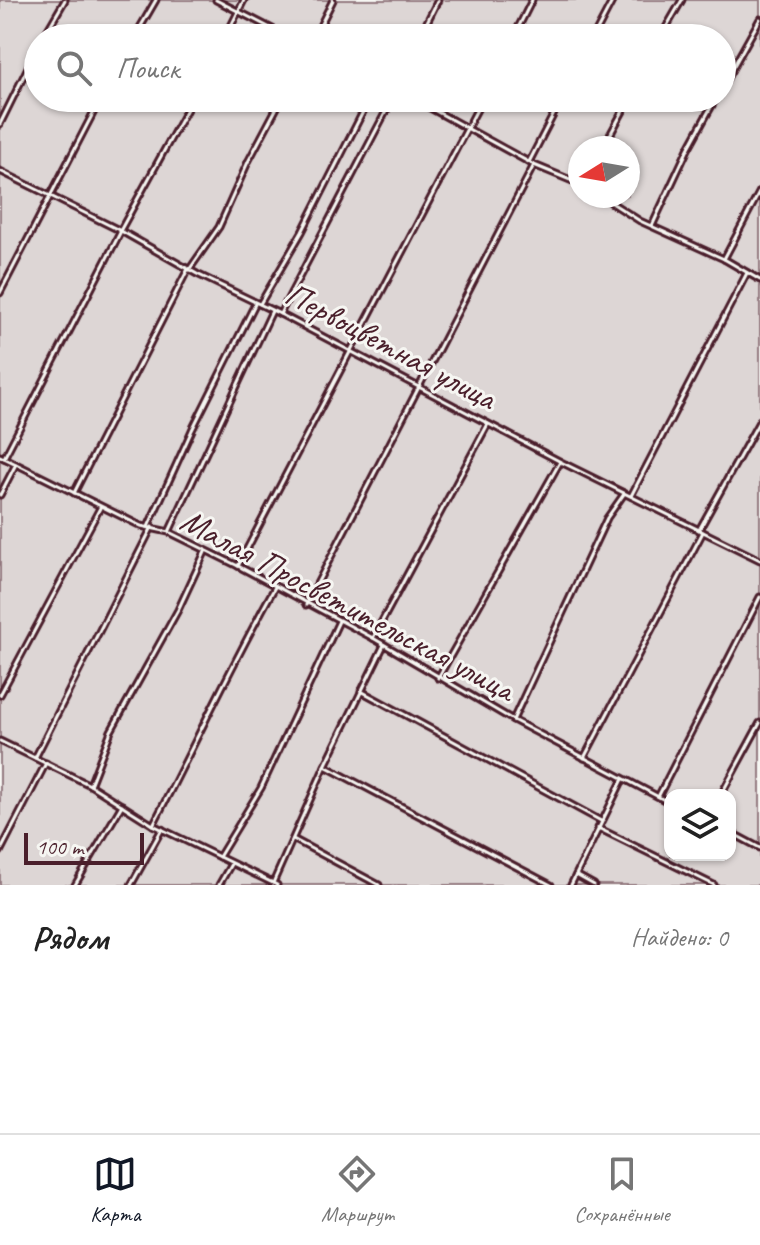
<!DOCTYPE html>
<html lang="ru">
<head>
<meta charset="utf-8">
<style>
	body { margin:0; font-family:Caveat,sans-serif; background:#f2f2f2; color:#222 }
	.controls { position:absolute; right:24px; bottom:24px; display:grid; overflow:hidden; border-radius:16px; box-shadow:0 2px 6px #0004 }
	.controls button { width:72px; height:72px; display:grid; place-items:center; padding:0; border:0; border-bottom:2px solid #e0e0e0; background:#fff; color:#222; font:40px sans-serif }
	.compass { position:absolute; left:568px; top:136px; width:72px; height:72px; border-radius:50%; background:#fff; box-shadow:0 2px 6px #0004; rotate:259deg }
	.scale { position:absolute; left:24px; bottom:20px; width:120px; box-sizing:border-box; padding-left:8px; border:4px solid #4a1f2b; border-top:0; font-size:22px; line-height:28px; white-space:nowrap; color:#4a1f2b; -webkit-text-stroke:6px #f6f6f2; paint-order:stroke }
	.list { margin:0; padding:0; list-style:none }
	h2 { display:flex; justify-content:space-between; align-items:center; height:104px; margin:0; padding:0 32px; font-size:34px }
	h2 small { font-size:26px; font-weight:400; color:#767676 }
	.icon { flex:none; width:44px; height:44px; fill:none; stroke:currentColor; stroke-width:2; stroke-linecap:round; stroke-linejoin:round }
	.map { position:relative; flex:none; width:760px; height:885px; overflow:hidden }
	.search { position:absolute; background:#fff; box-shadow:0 2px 6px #0004; left:24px; right:24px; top:24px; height:88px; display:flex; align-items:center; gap:20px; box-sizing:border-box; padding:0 28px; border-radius:44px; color:#767676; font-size:30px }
	.sheet { height:248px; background:#fff }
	nav { display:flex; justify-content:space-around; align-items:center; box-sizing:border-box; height:112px; border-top:2px solid #e0e0e0; background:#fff; font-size:22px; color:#767676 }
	nav a { display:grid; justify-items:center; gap:4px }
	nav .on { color:#111827 }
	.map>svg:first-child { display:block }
</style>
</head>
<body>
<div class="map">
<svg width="760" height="885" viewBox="0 0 760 885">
	<rect width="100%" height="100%" fill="#f6f6f2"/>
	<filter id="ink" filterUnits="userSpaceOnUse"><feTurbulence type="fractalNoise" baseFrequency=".0125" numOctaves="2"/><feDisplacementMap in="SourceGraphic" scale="16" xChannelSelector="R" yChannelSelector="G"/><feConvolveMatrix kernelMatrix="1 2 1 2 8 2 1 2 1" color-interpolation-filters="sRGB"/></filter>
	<g filter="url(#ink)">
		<!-- green -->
		<path fill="#ddd6d5" stroke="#947a80" stroke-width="2" fill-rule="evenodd" d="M0,0H760V885H0ZM38,38H722V98H38ZM580,148H628V196H580ZM670,795H730V855H670Z"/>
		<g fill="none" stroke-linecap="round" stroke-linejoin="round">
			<defs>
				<g id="service">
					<polyline points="216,0 290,38"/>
					<polyline points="43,38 65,0"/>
					<polyline points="134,38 156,0"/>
					<polyline points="225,38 244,0"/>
					<polyline points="314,38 333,0"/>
					<polyline points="419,38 438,0"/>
					<polyline points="513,38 532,0"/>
					<polyline points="593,38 613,0"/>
					<polyline points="660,38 682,0"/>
					<polyline points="722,87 760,19"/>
					<polyline points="412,98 534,165 580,184"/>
					<polyline points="0,124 38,47"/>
					<polyline points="603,148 630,98"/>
					<polyline points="529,162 562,98"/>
					<polyline points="0,171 121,231 197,274 280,314 561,462 760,560"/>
					<polyline points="601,196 640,221 724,259 760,280"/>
					<polyline points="652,226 688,149 716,98"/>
					<polyline points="120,231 193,98"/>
					<polyline points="724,259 760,191"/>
					<polyline points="189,270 219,227 248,162 282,98"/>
					<polyline points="0,293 101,98"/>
					<polyline points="260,304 302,232 370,98"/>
					<polyline points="280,314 393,98"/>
					<polyline points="0,456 141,526 169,532 238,566 373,638 513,720 670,803"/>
					<polyline points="4,458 121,231"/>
					<polyline points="74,493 188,269"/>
					<polyline points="0,495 16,464"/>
					<polyline points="631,496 747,273"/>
					<polyline points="148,527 192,430 255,304"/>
					<polyline points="699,530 760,420"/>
					<polyline points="169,532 272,311"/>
					<polyline points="238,566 483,98"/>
					<polyline points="306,605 534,165"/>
					<polyline points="373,638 488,424"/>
					<polyline points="438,678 560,462"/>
					<polyline points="361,691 601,821"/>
					<polyline points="0,695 100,508"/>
					<polyline points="513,720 607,518 624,494"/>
					<polyline points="0,741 90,785 153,825 277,885"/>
					<polyline points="35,758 152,527"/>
					<polyline points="584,758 703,532"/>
					<polyline points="325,766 551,885"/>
					<polyline points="90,785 111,731 178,610 205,552"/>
					<polyline points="659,795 760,597"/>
					<polyline points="721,795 760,723"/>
					<path d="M153,825C194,746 231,665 275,587"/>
					<polyline points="598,828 714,885"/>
					<polyline points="730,832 760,848"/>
					<polyline points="293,839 379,885"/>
					<polyline points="0,852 46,763"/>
					<polyline points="219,857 261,788 339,621"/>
					<polyline points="576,875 594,885"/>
					<polyline points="273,883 325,766 384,645"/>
					<polyline points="75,885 122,805"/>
					<polyline points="131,885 162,829"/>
					<polyline points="219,885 231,864"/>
					<polyline points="571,885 623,779"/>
				</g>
			</defs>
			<!-- service casing -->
			<use href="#service" stroke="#4a1f2b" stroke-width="9"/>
			<!-- service -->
			<use href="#service" stroke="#f6f6f2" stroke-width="3"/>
		</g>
	</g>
	<g text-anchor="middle" stroke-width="6" stroke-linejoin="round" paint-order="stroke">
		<!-- street labels -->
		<g font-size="34" fill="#4a1f2b" stroke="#f6f6f2">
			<text transform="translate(391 345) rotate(28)" y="12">Первоцветная улица</text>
			<text transform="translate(348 604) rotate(28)" y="12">Малая Просветительская улица</text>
		</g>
	</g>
</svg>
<div class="controls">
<button><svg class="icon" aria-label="layers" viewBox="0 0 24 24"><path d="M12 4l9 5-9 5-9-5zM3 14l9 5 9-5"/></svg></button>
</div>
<svg class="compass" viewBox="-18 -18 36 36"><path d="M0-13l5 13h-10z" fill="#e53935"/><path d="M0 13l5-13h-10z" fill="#767676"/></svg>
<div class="scale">100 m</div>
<div class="search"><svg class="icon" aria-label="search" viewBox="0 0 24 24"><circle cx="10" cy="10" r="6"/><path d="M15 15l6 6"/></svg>Поиск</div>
</div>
<section class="sheet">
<h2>Рядом<small>Найдено: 0</small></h2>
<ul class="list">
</ul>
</section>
<nav>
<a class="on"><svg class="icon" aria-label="map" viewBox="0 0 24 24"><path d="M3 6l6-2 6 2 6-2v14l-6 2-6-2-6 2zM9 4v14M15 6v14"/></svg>Карта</a>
<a><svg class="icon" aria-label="directions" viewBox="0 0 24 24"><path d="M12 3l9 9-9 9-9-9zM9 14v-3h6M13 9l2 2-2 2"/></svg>Маршрут</a>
<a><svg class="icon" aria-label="saved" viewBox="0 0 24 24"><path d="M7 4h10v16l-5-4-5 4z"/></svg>Сохранённые</a>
</nav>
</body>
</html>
